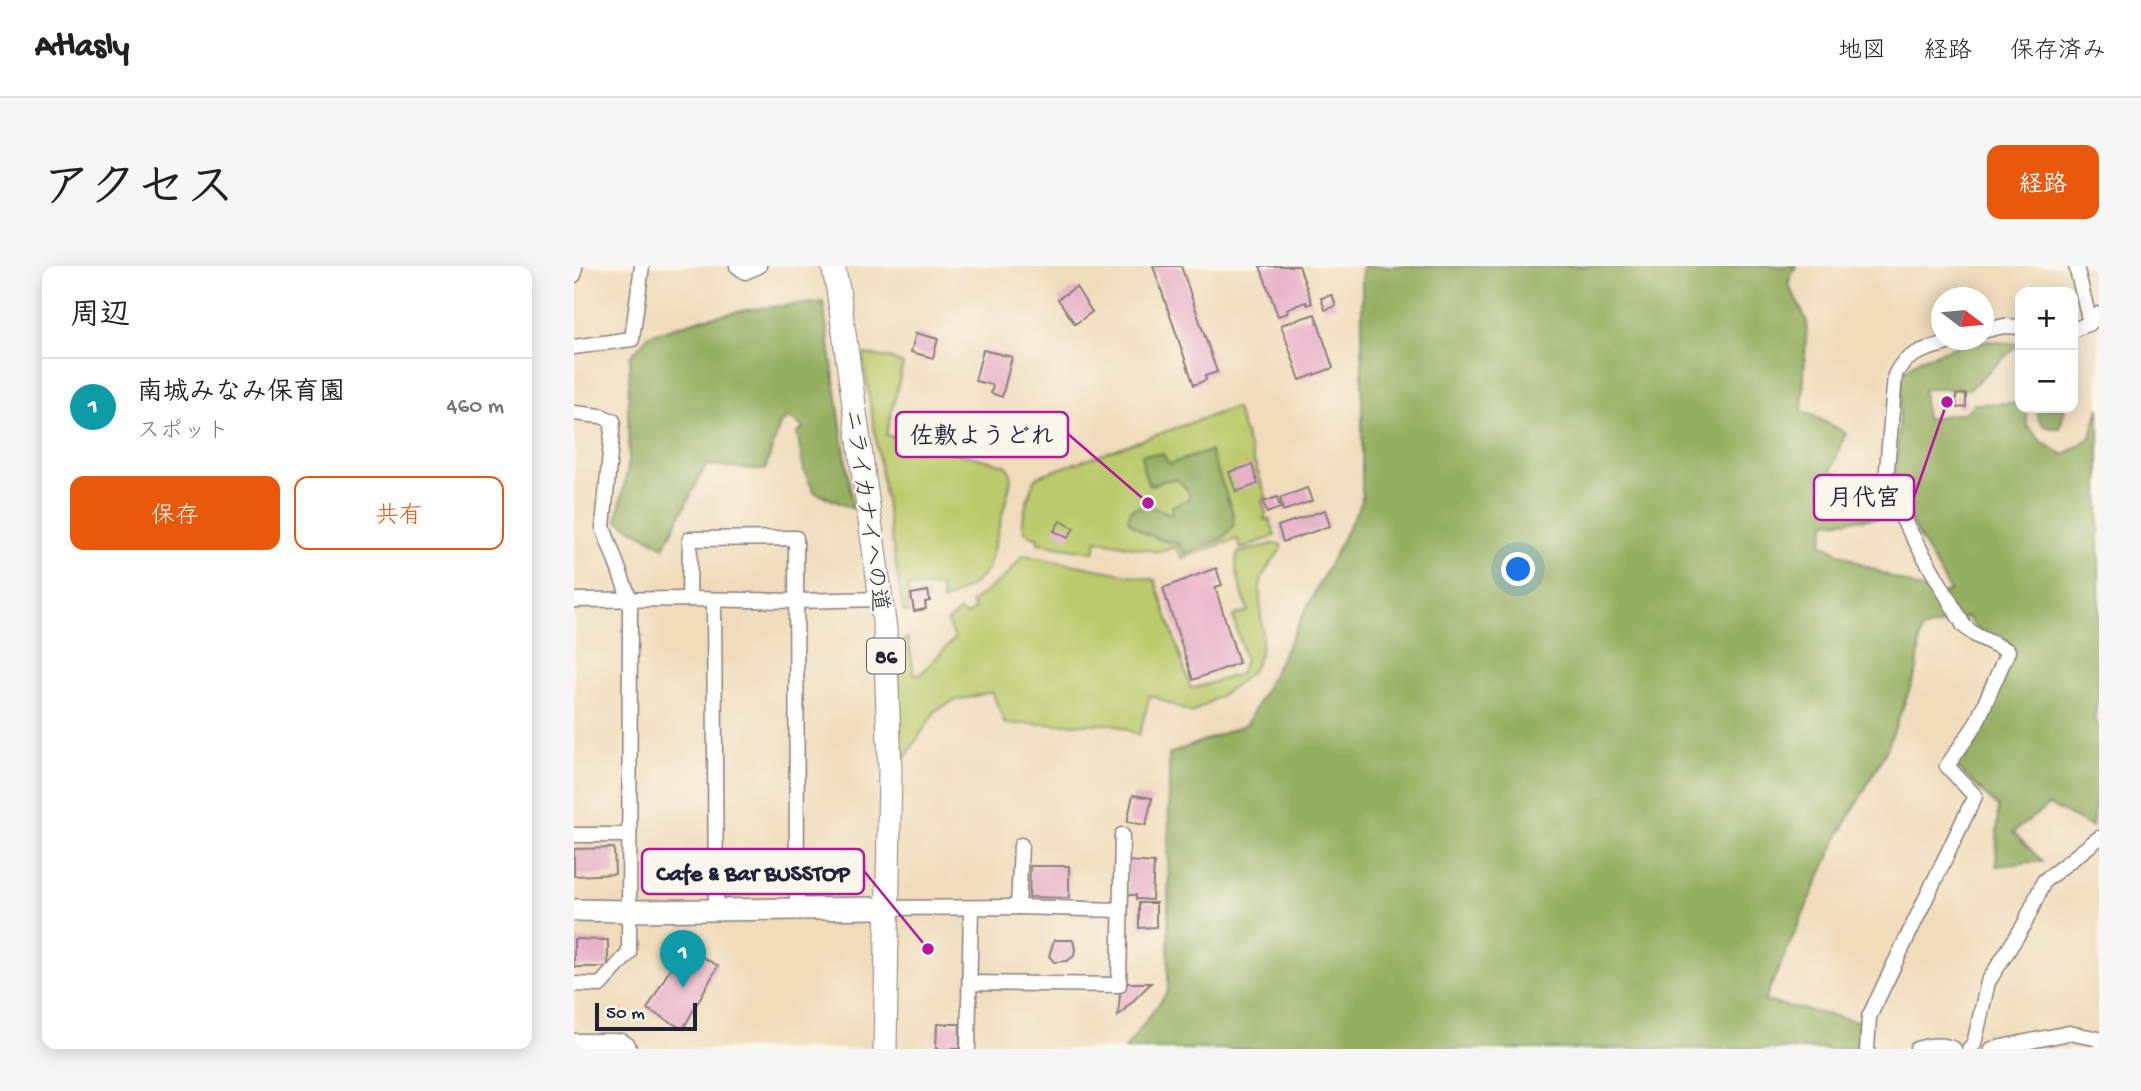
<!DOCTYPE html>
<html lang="ja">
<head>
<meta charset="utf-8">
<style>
	body { margin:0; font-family:"Gochi Hand","Klee One",sans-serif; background:#f6f6f6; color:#202124 }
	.controls { position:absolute; right:21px; top:21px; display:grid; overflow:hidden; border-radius:14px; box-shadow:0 4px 18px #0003 }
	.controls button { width:63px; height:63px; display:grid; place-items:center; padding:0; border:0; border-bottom:2px solid #e0e0e0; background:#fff; color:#202124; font:35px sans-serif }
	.compass { position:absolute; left:1357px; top:21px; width:63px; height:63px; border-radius:50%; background:#fff; box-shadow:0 4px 18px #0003; rotate:106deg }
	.scale { position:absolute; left:21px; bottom:18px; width:102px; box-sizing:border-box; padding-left:7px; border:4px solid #22223b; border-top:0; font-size:19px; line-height:24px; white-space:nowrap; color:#22223b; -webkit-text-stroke:5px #fbf7ec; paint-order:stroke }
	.you { position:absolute; left:945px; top:304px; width:24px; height:24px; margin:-18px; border:5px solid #fff; border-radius:50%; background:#1a73e8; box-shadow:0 0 0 10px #1a73e833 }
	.badge { display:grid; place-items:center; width:46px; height:46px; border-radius:50%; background:#ea580c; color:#fff; font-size:23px; font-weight:700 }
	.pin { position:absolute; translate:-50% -58px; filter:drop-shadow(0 2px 4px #0008) }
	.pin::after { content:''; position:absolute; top:37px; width:24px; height:21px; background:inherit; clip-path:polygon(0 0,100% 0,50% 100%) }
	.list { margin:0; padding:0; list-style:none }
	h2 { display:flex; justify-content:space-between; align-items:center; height:91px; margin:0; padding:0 28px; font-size:30px }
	h2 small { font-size:23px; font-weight:400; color:#757577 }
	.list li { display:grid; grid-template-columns:46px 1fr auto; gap:21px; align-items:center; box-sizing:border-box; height:98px; padding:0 28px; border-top:2px solid #e0e0e0 }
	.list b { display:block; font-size:26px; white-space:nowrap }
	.list p { margin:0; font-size:23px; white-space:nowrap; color:#757577 }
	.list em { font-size:23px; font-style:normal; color:#757577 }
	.actions { display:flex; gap:14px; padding:21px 28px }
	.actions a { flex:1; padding:16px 0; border:2px solid #ea580c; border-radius:14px; text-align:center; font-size:24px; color:#ea580c }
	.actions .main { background:#ea580c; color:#fff }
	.map { position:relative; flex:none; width:1525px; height:783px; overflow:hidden; border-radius:14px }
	header { display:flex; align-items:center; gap:42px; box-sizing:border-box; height:98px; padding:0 35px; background:#fff; border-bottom:2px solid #e0e0e0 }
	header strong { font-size:33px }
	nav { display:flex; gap:38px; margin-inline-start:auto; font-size:24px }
	.intro { display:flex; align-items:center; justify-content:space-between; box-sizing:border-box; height:168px; padding:0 42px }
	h1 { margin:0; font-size:49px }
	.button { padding:18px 32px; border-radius:14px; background:#ea580c; color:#fff; font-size:24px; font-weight:700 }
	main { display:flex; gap:42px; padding:0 42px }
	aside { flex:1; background:#fff; border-radius:14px; box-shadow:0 4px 18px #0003 }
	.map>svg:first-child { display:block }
</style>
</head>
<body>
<header>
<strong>Atlasly</strong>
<nav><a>地図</a><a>経路</a><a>保存済み</a></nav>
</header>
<div class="intro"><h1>アクセス</h1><a class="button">経路</a></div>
<main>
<aside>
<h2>周辺<small></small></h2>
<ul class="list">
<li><span class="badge" style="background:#0f9aa8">1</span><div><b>南城みなみ保育園</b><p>スポット</p></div><em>460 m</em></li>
</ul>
<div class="actions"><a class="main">保存</a><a>共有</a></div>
</aside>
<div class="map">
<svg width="1525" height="783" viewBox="0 0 1525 783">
	<rect width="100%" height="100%" fill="#fbf7ec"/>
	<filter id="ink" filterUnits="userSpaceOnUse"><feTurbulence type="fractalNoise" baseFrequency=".0143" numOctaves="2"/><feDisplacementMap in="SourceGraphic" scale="14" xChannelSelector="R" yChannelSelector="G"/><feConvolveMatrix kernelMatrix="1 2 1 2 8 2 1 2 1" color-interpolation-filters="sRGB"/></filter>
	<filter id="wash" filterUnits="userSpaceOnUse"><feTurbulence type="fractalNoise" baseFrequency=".00686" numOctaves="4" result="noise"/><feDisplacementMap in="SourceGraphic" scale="28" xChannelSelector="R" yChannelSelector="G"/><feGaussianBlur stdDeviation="1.57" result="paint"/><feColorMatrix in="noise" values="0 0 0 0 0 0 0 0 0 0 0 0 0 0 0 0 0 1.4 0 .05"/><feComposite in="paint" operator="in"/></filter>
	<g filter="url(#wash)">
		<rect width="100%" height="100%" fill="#f0dcbb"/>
		<!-- green -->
		<g fill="#bbca6c" stroke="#6e7654" stroke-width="2">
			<polygon points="290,88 315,92 329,98 312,169 432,199 437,208 436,219 414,303 400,318 369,336 366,321 334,321 335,347 332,347 329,344 289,93"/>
			<path d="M659,142L662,143L693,233L688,235L692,247L690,254L696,253L701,270L667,283L663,273L608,292L602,281L585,286L523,274L520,286L464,277V272C459,270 453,269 450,263C446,254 457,217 464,210Z"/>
			<path d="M699,278H706L708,282C700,293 688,306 686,320C684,346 695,377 680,401C668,419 636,435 618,447L576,429L565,469L539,458H431L418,426L380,435L362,444L325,501L323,390L330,374L334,372L340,407L346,409L381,372L373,357L386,345L392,350L401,343L397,337L434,308L449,289L581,314L617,423L666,408L671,394L659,350L674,345C670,329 657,301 664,287Z"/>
		</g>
		<!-- forest -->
		<g fill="#94ae60" stroke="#5b684e" stroke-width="2">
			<polygon points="788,0 1222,0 1214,17 1233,55 1228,144 1272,167 1257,205 1304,221 1320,251 1252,256 1248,278 1289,299 1364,330 1376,325 1325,235 1321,221 1328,107 1346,93 1402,74 1445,78 1395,123 1349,123 1352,153 1392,146 1400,138 1446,137 1446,142 1453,142 1453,160 1468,176 1490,189 1517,171 1525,141 1525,423 1520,455 1525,458 1525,513 1518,561 1475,539 1439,566 1468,595 1422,600 1424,541 1380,499 1405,464 1441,381 1403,363 1393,351 1347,364 1343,404 1312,485 1263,573 1190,735 1288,756 1289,783 551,783 594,725 595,488 673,458 788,235"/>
			<polygon points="249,36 279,243 240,226 230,205 223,167 230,162 215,152 206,158 191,204 132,199 90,281 43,254 55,196 54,140 56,91 75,69 127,53 177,43"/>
			<path d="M1461,142H1491L1486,162C1468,163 1466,158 1461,142Z"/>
			<path d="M636,185L659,247L660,259L648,273L611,288L605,278C586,275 568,269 554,254L557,243L572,239L597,248L598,240L615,233V226L603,213L589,215L575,220L569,202L568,188H589L595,198Z"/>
		</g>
		<g id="blocks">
			<!-- building -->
			<g fill="#e7b1c8">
				<polygon points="579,0 607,0 643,106 631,110 632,114 620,119"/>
				<polygon points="686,0 725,0 738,37 734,39 732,36 713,43 714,47 704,50"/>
				<polygon points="502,21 518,46 501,58 484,33"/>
				<polygon points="758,29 762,40 751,44 747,32"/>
				<polygon points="741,48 759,102 726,114 707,59"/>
				<polygon points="342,67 364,73 359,92 337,86"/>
				<polygon points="409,84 438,91 428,131 417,127 419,119 401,115"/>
				<polygon points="1392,128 1392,141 1383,142 1382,129"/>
				<polygon points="678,199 684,218 662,226 655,206"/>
				<polygon points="733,222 738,235 709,245 706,232"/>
				<polygon points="703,231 706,242 693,247 689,236"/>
				<polygon points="751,244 756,260 709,276 704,260"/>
				<polygon points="486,255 500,262 494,272 480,265"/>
				<polygon points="642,302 648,319 641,321 665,397 619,414 589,322"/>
				<polygon points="354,325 356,335 351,336 352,343 340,345 337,328"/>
				<polygon points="559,529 578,532 572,559 553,556"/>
				<polygon points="40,582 41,608 0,610 0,583"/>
				<polygon points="554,595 580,597 578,634 562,633 562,629 553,629"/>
				<polygon points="456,600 495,600 495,632 455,631"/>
				<polygon points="565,637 582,637 582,661 565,662"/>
				<polygon points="0,673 34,674 34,701 0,701"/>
				<polygon points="480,674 499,674 501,683 500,690 493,695 480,696 475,690"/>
				<polygon points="109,680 144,700 109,763 73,743"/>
				<polygon points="547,717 577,717 544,750"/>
				<polygon points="363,758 386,758 386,783 362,783"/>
			</g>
		</g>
	</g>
	<g filter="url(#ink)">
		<use href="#blocks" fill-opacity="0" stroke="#897f7b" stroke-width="2"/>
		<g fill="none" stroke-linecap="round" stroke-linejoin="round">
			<defs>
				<g id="street">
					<polyline points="163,0 171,6 185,0"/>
					<polyline points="1502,0 1516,57"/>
					<polyline points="0,9 1,0"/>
					<polyline points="1499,64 1516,57 1525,48"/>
					<polyline points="1409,65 1430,60 1446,61"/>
					<polyline points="0,81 58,73 68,0"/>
					<polyline points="0,147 27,150 39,155 29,261 56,334 55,687 26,719 0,718"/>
					<polyline points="115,333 116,273 222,272 223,643"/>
					<polyline points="0,334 115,333 222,335 307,333"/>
					<polyline points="140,334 142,644"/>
					<polyline points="0,569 55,569"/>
					<polyline points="444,641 447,579"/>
					<polyline points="312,642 444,641 546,644"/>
					<polyline points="396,717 545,719 548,569"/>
					<polyline points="0,775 48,775 54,779 55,783"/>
					<polyline points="394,783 397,643"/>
					<path d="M1293,783L1295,751L1401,530L1373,500L1402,458L1434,385L1401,369L1390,360L1319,236L1312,215L1321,109C1332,84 1360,82 1383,74"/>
					<path d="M1343,783C1355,779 1369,778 1380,783"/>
					<polyline points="1395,783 1400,778 1414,716 1450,659 1470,615 1525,572"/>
					<polyline points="1418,783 1495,767 1525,773"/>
				</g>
				<polyline id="secondary" points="0,644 55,645 312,642"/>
				<polyline id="primary" points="259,0 264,23 311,363 316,504 311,783"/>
			</defs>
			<!-- street casing -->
			<use href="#street" stroke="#897f7b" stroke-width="17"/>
			<!-- secondary casing -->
			<use href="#secondary" stroke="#897f7b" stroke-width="24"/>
			<!-- primary casing -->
			<use href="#primary" stroke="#897f7b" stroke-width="25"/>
			<!-- street -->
			<use href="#street" stroke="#fff" stroke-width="14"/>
			<!-- secondary -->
			<use href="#secondary" stroke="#fff" stroke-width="21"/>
			<!-- primary -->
			<use href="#primary" stroke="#fff" stroke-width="23"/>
		</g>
	</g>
	<g text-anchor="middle" stroke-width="5" stroke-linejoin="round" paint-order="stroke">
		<!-- shield labels -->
		<rect fill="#fbf7ec" stroke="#636270" stroke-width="2" x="293" y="372.5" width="38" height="35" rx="5"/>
		<g font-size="21" font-weight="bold" fill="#22223b">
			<text x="312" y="397">86</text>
		</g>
		<!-- street labels -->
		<g font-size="23" fill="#22223b" stroke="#fbf7ec">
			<text transform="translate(294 244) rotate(82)" y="8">ニライカナイへの道</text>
		</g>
	</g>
	<!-- callouts -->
	<path fill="none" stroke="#b5179e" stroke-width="2.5" d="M574 237L494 168M1373 136L1340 231M354 683L290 605"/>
	<g fill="#b5179e" stroke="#fbf7ec" stroke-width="2.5">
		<circle cx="574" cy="237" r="7"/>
		<circle cx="1373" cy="136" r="7"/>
		<circle cx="354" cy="683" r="7"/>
	</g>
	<g fill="#fbf7ec" stroke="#b5179e" stroke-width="2.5">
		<rect x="322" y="146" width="172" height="45" rx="7"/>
		<rect x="1240" y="209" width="100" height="45" rx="7"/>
		<rect x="68" y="583" width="222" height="45" rx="7"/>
	</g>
	<g font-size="24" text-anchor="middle" font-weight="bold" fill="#22223b">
		<text x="408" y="177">佐敷ようどれ</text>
		<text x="1290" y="239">月代宮</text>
		<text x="179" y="614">Cafe &amp; Bar BUSSTOP</text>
	</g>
</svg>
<div class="controls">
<button>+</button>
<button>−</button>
</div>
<svg class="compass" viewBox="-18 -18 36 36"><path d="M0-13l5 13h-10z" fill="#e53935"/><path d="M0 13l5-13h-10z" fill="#757577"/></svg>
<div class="scale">50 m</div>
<div class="you"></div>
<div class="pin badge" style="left:109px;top:722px;background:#0f9aa8">1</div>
</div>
</main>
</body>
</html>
